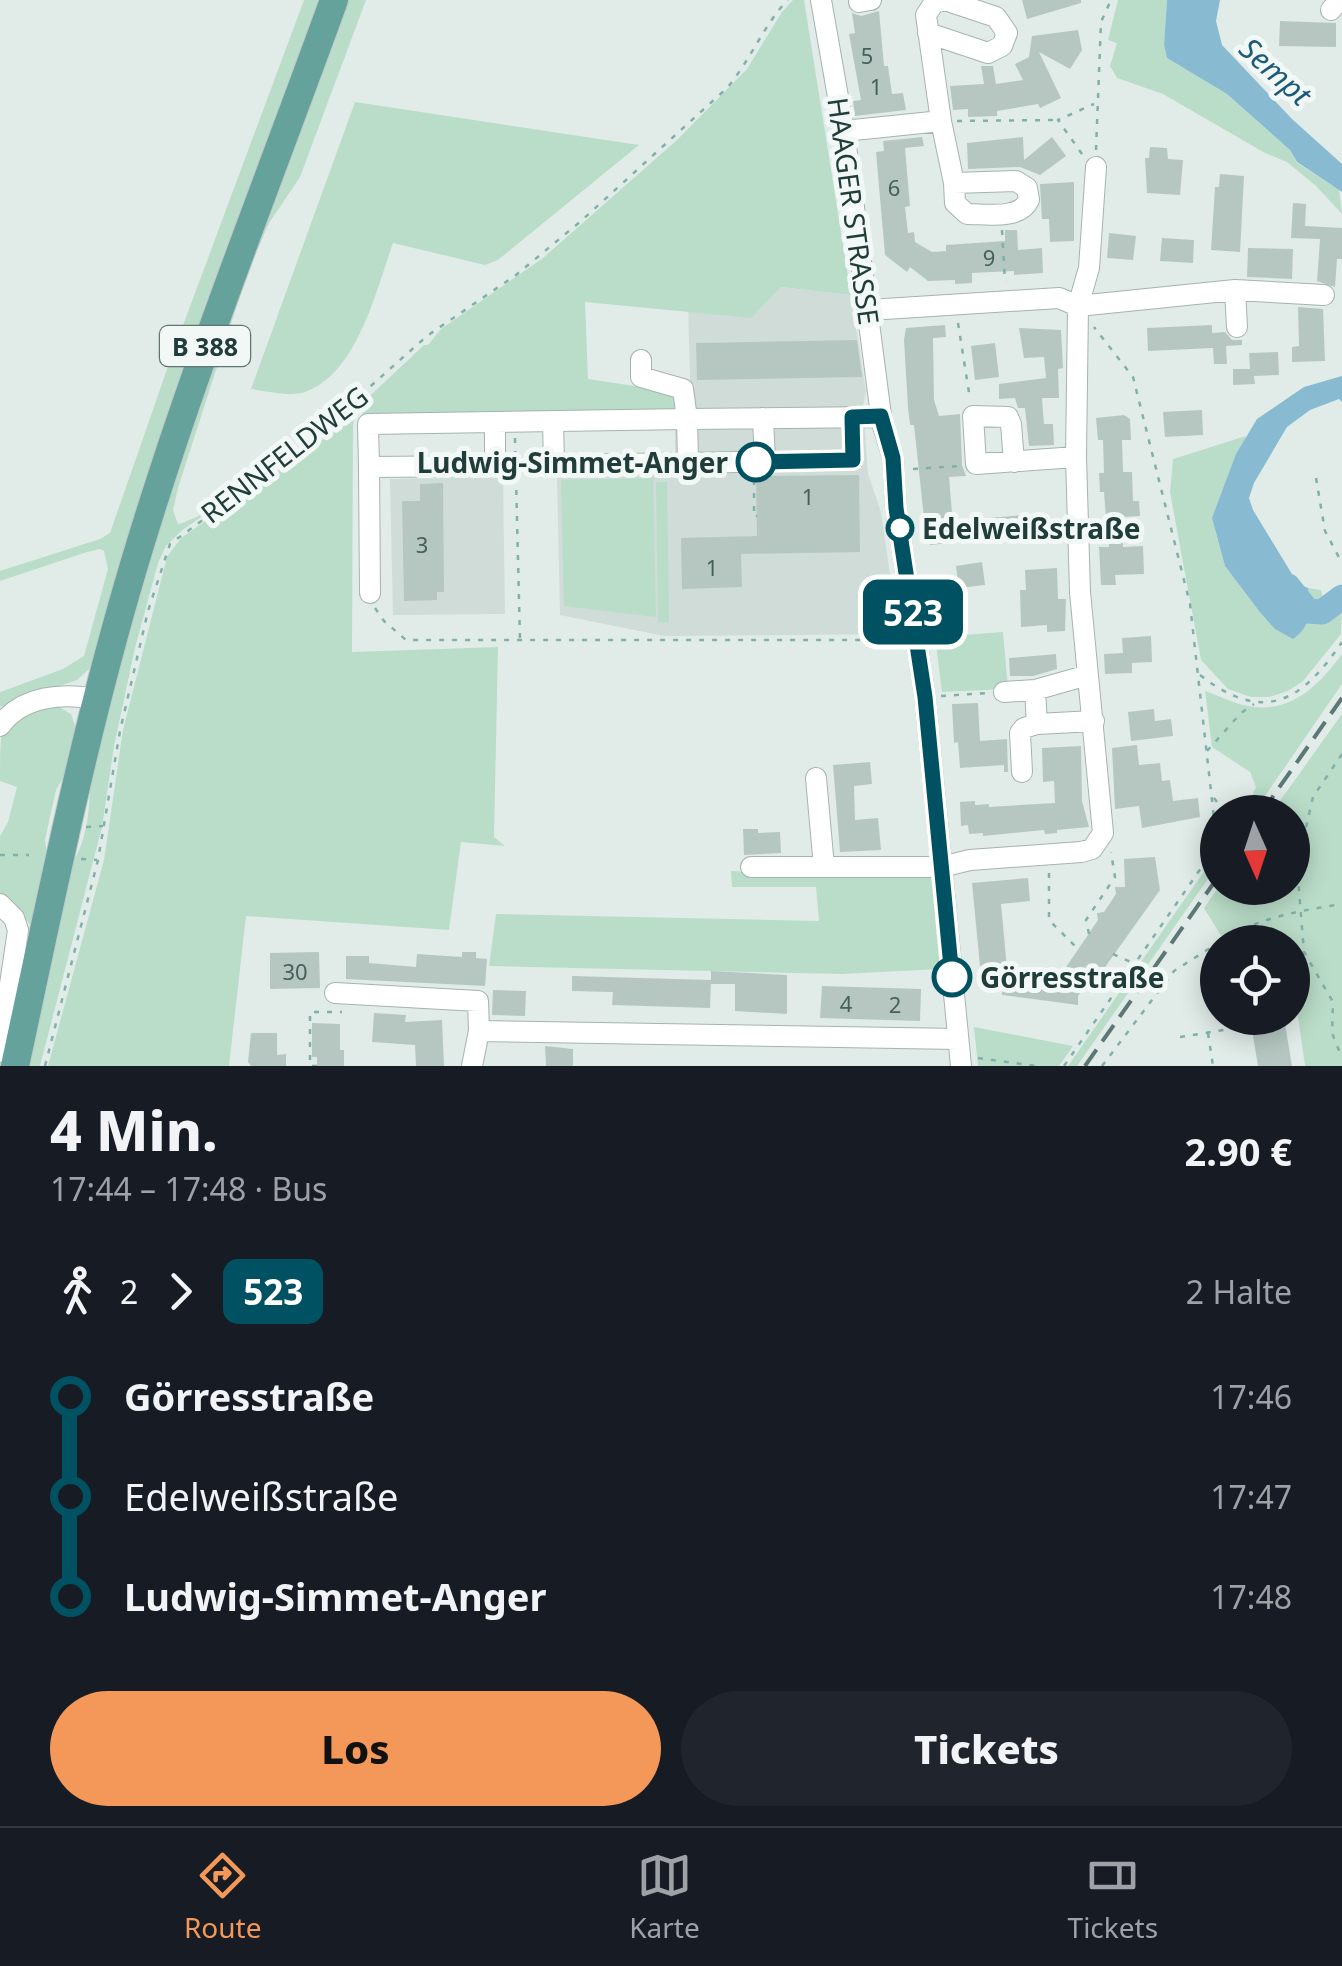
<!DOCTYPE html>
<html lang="de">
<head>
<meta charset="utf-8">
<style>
	body { margin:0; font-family:"Noto Sans",sans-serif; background:#20242c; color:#f1f3f6; height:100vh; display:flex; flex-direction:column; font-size:38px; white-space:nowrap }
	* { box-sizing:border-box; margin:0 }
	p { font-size:32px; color:#9ea1a6 }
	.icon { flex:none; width:55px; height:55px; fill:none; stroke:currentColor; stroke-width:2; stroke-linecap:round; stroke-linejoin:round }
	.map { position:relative; height:1066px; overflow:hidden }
	.panel { display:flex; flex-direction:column; background:#171b24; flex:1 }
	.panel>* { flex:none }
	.badge { padding:0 20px; border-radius:15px; font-size:35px; line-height:65px }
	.needle { width:65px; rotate:177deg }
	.fabs { position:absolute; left:1200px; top:795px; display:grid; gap:20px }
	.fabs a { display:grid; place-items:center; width:110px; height:110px; border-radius:50%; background:#171b24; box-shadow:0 5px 25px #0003; font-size:50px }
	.map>.badge { position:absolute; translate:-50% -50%; box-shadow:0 0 0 5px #fff }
	.legs { display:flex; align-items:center; gap:15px; height:110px; padding:0 50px; font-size:32px }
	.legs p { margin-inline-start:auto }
	.summary { display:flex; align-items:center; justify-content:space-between; height:170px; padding:0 50px }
	h1 { font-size:55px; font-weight:800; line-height:75px }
	.cta { display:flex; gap:20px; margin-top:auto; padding:20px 50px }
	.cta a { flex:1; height:115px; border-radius:60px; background:#f39858; color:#111; font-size:40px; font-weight:800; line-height:115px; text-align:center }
	.cta a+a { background:#20242c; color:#f1f3f6 }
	ul { padding:0 50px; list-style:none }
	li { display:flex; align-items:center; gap:35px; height:100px; font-size:38px }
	li i { display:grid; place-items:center; width:15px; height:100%; margin:0 12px; background:currentColor }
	li i::after { content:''; width:25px; height:25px; margin:-12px; border:8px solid; border-radius:50%; background:#171b24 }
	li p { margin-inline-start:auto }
	li:first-child i { background:linear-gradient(#0000 50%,currentColor 0) }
	li:last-child i { background:linear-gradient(currentColor 50%,#0000 0) }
	.tab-bar { display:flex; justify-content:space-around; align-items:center; height:140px; border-top:2px solid #363941; background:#171b24; font-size:28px; color:#9ea1a6 }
	.tab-bar a { display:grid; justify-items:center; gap:5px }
	.tab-bar .active { color:#f39858 }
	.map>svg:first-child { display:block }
</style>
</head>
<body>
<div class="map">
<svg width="1342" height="1066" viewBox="0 0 1342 1066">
	<rect width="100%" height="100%" fill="#e1ece9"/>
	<!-- built -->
	<path fill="#cfdcd8" d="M 687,267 L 780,287 L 851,295 L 866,392 L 863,406 L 868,474 L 881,512 L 896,616 L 903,625 L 904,634 L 664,636 L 560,615 L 557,476 L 675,472 L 675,415 L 691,414 Z
		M 503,477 L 505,614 L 393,615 L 390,479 Z"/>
	<!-- green -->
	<path fill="#baddc9" d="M 304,0 L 325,0 L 96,663 L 77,680 L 0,707 L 0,692 L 63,669 L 84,656 L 108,569 L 104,551 L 100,549 L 87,552 L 0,581 L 0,571 L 100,539 L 110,533 L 172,355 Z
		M 343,0 L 366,0 L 300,177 L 269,223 L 248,271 L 178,488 L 173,510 L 178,524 C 221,513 301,444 337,414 L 281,461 L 181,531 L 166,546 L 158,563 L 135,648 L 114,746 L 102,827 L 40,1066 L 24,1066 L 71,865 C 88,839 90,808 90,777 L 163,502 Z
		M 793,0 L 804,0 L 851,295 L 781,287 L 751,318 L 585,302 L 588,379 L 674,392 L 675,415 L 368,418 L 357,408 L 424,345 L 428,345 L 441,329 L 543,258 L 677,140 L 747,69 L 782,12 Z
		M 1118,0 L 1167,0 L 1164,45 L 1167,58 L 1227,94 L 1290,150 L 1297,163 L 1339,190 L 1342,214 L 1316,186 L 1287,162 L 1265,153 L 1163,94 L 1117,78 L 1110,66 L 1117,43 L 1108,40 Z
		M 355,102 L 639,145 L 498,260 L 485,265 L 393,243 C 376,291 357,374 305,392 C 291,397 266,391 251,389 Z
		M 350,412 L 355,417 L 353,425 L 352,652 L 498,647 L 494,837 L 505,846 L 461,842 L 449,930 L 246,916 L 229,1066 L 48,1066 L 104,860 L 123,730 L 167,557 L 181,538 L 279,470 Z
		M 1246,436 L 1212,518 L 1225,566 L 1259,611 L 1308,611 L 1308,588 L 1321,590 L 1327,617 L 1338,604 L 1342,606 L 1341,634 L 1303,681 L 1288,691 L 1269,697 L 1251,697 L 1228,689 L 1201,660 L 1170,492 L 1173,459 Z
		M 653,478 L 656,617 L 564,606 L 561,480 Z
		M 656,482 L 667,482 L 669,622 L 658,622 Z
		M 1003,632 L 1008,689 L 942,692 L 935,637 Z
		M 1342,654 L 1342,684 L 1254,812 L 1245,812 L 1256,787 L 1250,772 L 1212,747 L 1205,691 C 1218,695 1230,702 1243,705 C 1288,716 1317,688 1342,654 Z
		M 56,705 L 71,714 L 77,731 L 69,768 L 56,790 L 45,840 L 48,860 L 32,927 L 13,904 L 0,898 L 0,836 L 8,822 L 17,787 L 0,781 C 0,768 0,751 1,739 C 8,718 37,708 56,705 Z
		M 1342,714 L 1342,1066 L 1305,1066 L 1293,982 L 1292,942 L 1225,942 L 1204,908 L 1218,888 L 1292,888 L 1292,812 L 1272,812 Z
		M 1217,853 L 1217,866 L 1077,1066 L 1068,1066 Z
		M 731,871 L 843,875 L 931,873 L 940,969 L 842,974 L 489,966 L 496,914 L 819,921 L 816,887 L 732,887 Z
		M 974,1027 L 1073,1046 L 1059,1066 L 978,1066 Z"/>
	<!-- water -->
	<path fill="#88bad2" d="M 1167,0 L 1220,0 L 1216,21 L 1222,45 L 1292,119 L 1342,164 L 1342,192 L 1297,162 L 1290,150 L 1227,94 L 1167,58 L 1164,45 Z
		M 1342,376 L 1342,402 L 1339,399 L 1310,410 L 1287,427 L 1254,483 L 1249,498 L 1253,510 L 1298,584 L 1308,588 C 1309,611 1313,625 1293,639 L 1275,629 L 1259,611 L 1225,566 L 1212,518 L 1236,454 L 1257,419 L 1304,387 Z"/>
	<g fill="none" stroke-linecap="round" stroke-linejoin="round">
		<!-- river -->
		<path stroke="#88bad2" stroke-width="25" d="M 1288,586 L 1308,611 L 1322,612 L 1342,597"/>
	</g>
	<!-- building -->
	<path fill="#b6c7c2" d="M 1022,0 L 1081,0 L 1081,3 L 1027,19 Z
		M 879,11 L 884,66 L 888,66 L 892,94 L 903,93 L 906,110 L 855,116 L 853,101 L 861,100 L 849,34 L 855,33 L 852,13 L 861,16 Z
		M 1280,21 L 1336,23 L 1336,47 L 1279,46 Z
		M 1078,30 L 1082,50 L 1070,69 L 1039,52 L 1061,98 L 1040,108 L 1038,104 L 997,111 L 997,116 L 968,117 L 968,109 L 953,110 L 950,86 L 984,84 L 981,66 L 993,66 L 996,84 L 1023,80 L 1015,64 L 1029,57 L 1032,36 Z
		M 922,137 L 924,146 L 905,148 L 910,206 L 905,207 L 908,233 L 914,232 L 915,242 L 932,252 L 946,251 L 946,245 L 1005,241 L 1005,230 L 1017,230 L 1018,250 L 1042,248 L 1043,273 L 1014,275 L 1014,271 L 972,273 L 972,283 L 955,284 L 955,280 L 928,281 L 910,267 L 907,272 L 885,255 L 876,152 L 884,151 L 883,141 Z
		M 1023,137 L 1024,160 L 1052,137 L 1066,156 L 1040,175 L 1020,167 L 968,169 L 967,143 Z
		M 1150,147 L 1167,148 L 1168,159 L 1183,160 L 1180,195 L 1147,193 L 1145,158 L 1149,158 Z
		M 1220,174 L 1244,176 L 1240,252 L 1211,250 L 1215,187 L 1219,187 Z
		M 1074,182 L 1074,241 L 1050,242 L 1049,219 L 1042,219 L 1040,184 Z
		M 1293,203 L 1306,204 L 1305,226 L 1342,228 L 1342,259 L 1337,259 L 1335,287 L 1317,281 L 1320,239 L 1291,238 Z
		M 1109,233 L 1136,236 L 1133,260 L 1107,258 Z
		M 1162,238 L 1194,240 L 1193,263 L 1160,261 Z
		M 1248,248 L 1293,249 L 1292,279 L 1247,277 Z
		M 1298,307 L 1323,309 L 1325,361 L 1292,362 L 1292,347 L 1299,346 Z
		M 945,325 L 946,337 L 933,338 L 934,400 L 939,416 L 960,414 L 962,465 L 966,476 L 949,477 L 953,525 L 961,525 L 963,538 L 958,539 L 958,542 L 930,545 L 929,527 L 925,527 L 914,425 L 910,425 L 908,408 L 904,340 L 906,328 Z
		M 1212,325 L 1212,333 L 1225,332 L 1232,340 L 1242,340 L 1242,345 L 1226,346 L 1227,364 L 1214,364 L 1213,348 L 1148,351 L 1147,328 Z
		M 1019,328 L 1061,330 L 1063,368 L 1058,369 L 1059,398 L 1042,398 L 1044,424 L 1053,424 L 1054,445 L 1029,446 L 1025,408 L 1018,408 L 1015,398 L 999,399 L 999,384 L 1046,378 L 1044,357 L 1024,358 Z
		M 857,340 L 862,377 L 697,380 L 696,343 Z
		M 995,343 L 999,377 L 975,380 L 971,346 Z
		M 1278,352 L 1279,375 L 1254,376 L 1255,384 L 1233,385 L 1233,369 L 1250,369 L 1249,353 Z
		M 1202,410 L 1203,435 L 1165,437 L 1163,412 Z
		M 1124,415 L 1130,419 L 1131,440 L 1122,440 L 1123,472 L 1132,472 L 1133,501 L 1139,501 L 1140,516 L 1106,518 L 1104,492 L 1100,492 L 1099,473 L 1104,473 L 1103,440 L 1098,440 L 1096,418 Z
		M 859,475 L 860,552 L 741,554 L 742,587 L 682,589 L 681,538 L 757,536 L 756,476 Z
		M 443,483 L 444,592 L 437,592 L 437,600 L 404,601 L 402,501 L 420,501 L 420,484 Z
		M 1022,515 L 1025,539 L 992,542 L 990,518 Z
		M 1123,540 L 1123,547 L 1143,546 L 1144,574 L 1115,575 L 1116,585 L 1101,585 L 1099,547 L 1109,547 L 1109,541 Z
		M 982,562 L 985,585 L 959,588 L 956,566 Z
		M 1057,568 L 1058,599 L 1066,599 L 1065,631 L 1047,632 L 1047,625 L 1021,627 L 1020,590 L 1026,590 L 1025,570 Z
		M 1151,636 L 1152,662 L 1132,663 L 1132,673 L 1105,674 L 1104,654 L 1123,653 L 1122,638 Z
		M 1056,654 L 1057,669 L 1033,676 L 1010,676 L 1009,658 Z
		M 978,703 L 980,741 L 1007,739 L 1008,772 L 1004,772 L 1004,765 L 960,768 L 958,742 L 954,743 L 952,704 Z
		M 1154,709 L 1155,721 L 1171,719 L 1173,736 L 1131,741 L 1128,712 Z
		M 1137,745 L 1139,765 L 1160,763 L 1162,781 L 1170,780 L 1173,801 L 1198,798 L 1200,817 L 1142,828 L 1139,806 L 1115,809 L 1112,748 Z
		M 1081,746 L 1082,801 L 1089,827 L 1057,830 L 1057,833 L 1045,834 L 1044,830 L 983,836 L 983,833 L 969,834 L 968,825 L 961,826 L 960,802 L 975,801 L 975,805 L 989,804 L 989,807 L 1055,803 L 1054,781 L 1043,782 L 1042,748 Z
		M 870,762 L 872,784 L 854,786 L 855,820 L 878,818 L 881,850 L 840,852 L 833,765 Z
		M 743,829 L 758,829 L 758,833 L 780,832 L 781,853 L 744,855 Z
		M 1155,857 L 1160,890 L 1093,984 L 1089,981 L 1078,996 L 1078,1005 L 1002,995 L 1003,983 L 995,982 L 993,965 L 980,966 L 972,883 L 1028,878 L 1030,901 L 1001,904 L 1007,968 L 1060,976 L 1098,920 L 1097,913 L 1104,912 L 1116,894 L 1115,887 L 1125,887 L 1124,859 Z
		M 319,952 L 320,988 L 270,989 L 270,953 Z
		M 462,952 L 476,952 L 476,958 L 487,959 L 485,986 L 346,979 L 346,956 L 369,956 L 369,963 L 416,967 L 417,954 L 462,957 Z
		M 711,971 L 787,975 L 787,1014 L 735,1011 L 735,984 L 711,984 Z
		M 572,976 L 711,980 L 710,1008 L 612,1005 L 613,992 L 572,991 Z
		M 822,986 L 921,989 L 920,1021 L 820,1018 Z
		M 493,990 L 526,991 L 525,1016 L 492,1015 Z
		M 374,1013 L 406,1015 L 405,1022 L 442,1020 L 444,1066 L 416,1066 L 415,1045 L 372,1042 Z
		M 1250,1018 L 1284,1018 L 1292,1066 L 1258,1066 Z
		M 312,1023 L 340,1024 L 340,1050 L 344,1050 L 344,1066 L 317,1066 L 317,1057 L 312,1057 Z
		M 251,1033 L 277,1033 L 277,1055 L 286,1054 L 286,1066 L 251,1066 L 248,1062 Z
		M 545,1046 L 573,1049 L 573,1066 L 546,1066 Z"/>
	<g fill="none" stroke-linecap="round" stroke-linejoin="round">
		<!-- minor casing -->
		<g stroke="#a4b4b1" stroke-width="22">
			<path id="minor" d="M 821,0 L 844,131 L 882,423 L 893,458 L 896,508 L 925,697 L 961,1066
				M 859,2 L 871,0
				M 1331,10 L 1339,0
				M 941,121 L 954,183 L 1016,181 L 1027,188 L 1029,200 C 1020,220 986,214 967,214 L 955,203 L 954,183
				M 844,131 L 941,121 L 926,15 L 934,3 L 945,0 L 996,17 L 1007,33 L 1002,46 L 988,53 L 928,33
				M 1235,290 L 1237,327
				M 869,310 L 1059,298 L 1078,306 L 1235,290 L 1324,295
				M 852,417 L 853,460 L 688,463 L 687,419 L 881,417
				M 763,418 L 765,462
				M 553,421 L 554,465 L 688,463
				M 495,422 L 495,466 L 369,467 L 368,424 Z
				M 495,422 L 687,419 L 683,389 L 641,377 L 641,360
				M 1014,462 L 1011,424 L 1008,417 L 973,416 L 976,464 L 1076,457
				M 369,467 L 370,593
				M 1088,675 L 1035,690 L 1037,724 L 1094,721
				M 1004,692 L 1035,690
				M 0,726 C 22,695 63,693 97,699
				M 1022,772 L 1020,733 L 1024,728 L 1037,724
				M 816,778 L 824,867
				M 751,867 L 941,867 L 970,860 L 1081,852 L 1092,849 L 1103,833 L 1080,592 L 1076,457 L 1078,306 L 1089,268 L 1096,167
				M 0,904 L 14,918 L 18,930 L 0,1052
				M 335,993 L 478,1001 L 479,1031 L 958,1039
				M 472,1066 L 479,1031"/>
		</g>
		<!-- major casing -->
		<g stroke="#c1c9c8" stroke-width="30">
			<path id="major" d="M 15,1066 C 51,898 85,729 134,565 C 191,373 266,188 334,0"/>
		</g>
		<!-- path -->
		<path stroke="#81b0a9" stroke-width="2.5" stroke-dasharray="5 8" stroke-linecap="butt" d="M 957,121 L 1058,120
			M 1096,150 L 1101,22 L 1111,0
			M 1082,154 L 1058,120 L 1094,104
			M 1002,230 L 1005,282
			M 958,323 L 970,399
			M 515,438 L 520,640
			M 913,469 L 960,466
			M 513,473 L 540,472
			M 1316,478 L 1325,531 L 1342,563
			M 754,480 L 754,517 L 757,516
			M 375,608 L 384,621 L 406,640 L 898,640
			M 1200,675 C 1263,724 1301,703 1342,642
			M 941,696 L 988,693
			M 1207,751 L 1241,713 L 1254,704
			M 1342,754 L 1313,797 L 1297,866 L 1304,952 L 1333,1002 L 1332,1033 L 1342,1058
			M 1214,798 L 1222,809
			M 86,827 L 103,826
			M 0,855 L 29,855
			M 81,859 L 97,860
			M 1049,873 L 1049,920 L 1078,949
			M 1089,934 L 1086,920 L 1115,877 L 1111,852
			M 1219,942 C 1257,918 1298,911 1342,904
			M 1113,954 L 1135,964
			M 1208,1033 L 1213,1066
			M 1180,1037 L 1236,1028 L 1235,1018
			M 978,1058 L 1036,1066
			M 45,1066 L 98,860 L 120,731 L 148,611 L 170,544 L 301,448 L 427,336 L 516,275 L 581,221 L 727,88 C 750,61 766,21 788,0
			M 317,1066 L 310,1066 L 310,1012 L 342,1012
			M 1064,1066 L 1217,845 L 1190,604 L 1133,377 L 1094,327
			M 1102,1066 L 1174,971 L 1218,943"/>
		<!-- minor -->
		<use href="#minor" stroke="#fff" stroke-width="20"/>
		<!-- major -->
		<use href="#major" stroke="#65a29c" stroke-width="28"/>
		<!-- rail -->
		<path stroke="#5c7875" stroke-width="4" stroke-dasharray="20 10" stroke-linecap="butt" d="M 1262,812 L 1342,698
			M 1085,1066 L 1218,877"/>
	</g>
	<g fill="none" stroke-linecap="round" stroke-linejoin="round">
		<!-- line-1 casing -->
		<g stroke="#fff" stroke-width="22">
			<path id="line-1" d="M 756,462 L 853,460 L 852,417 L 881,416 L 893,458 L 896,508 L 925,697 L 952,977"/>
		</g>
		<!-- line-1 -->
		<use href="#line-1" stroke="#005262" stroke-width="15"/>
	</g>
	<!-- markers -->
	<g fill="#fff" stroke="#005262" stroke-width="5">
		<circle cx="756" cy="462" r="18"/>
		<circle cx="900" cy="528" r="12"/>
		<circle cx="952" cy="977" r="18"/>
	</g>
	<g text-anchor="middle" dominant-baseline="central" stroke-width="10" stroke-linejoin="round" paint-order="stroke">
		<!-- number labels -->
		<g font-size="22" fill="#46605c">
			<text x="867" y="55">5</text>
			<text x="876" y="86">1</text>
			<text x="894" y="187">6</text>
			<text x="989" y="257">9</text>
			<text x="808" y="496">1</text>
			<text x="422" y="544">3</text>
			<text x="712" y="567">1</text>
			<text x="295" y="971">30</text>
			<text x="846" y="1003">4</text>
			<text x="895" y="1004">2</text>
		</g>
		<!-- shield labels -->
		<rect fill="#f2f8f6" stroke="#607572" stroke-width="2.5" x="160" y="326" width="90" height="40" rx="8"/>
		<g font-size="25" font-weight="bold" fill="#213d3a">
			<text x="205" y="346">B 388</text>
		</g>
		<!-- street labels -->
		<g font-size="28" fill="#213d3a" stroke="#f2f8f6">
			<text transform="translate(854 211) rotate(82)">HAAGER STRASSE</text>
			<text transform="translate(284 454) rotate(-38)">RENNFELDWEG</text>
		</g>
		<!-- stop labels -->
		<g font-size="28" font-weight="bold" fill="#213d3a" stroke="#f2f8f6" text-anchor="start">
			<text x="728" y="462" text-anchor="end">Ludwig-Simmet-Anger</text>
			<text x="922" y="528">Edelweißstraße</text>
			<text x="980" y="977">Görresstraße</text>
		</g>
		<!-- water labels -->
		<g font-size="30" font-style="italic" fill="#1b5a79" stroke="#f2f8f6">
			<text transform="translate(1276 71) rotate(42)">Sempt</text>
		</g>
	</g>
</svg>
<div class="fabs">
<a><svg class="needle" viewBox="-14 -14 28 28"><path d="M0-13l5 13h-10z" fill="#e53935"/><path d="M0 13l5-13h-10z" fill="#9ea1a6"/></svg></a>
<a><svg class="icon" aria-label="locate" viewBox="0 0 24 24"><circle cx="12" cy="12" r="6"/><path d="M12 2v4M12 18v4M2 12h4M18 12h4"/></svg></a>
</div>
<b class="badge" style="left:913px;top:612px;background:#005262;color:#fff">523</b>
</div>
<section class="panel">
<div class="summary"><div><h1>4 Min.</h1><p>17:44 – 17:48 · Bus</p></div><b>2.90 €</b></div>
<div class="legs"><svg class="icon" aria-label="walk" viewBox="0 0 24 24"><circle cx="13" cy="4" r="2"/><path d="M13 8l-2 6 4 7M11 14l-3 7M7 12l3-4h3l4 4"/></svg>2<svg class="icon" aria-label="forward" viewBox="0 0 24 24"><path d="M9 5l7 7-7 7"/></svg><b class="badge" style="background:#005262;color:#fff">523</b><p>2 Halte</p></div>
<ul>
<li><i style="color:#005262"></i><b>Görresstraße</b><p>17:46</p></li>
<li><i style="color:#005262"></i><span>Edelweißstraße</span><p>17:47</p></li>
<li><i style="color:#005262"></i><b>Ludwig-Simmet-Anger</b><p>17:48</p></li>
</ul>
<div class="cta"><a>Los</a><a>Tickets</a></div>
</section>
<nav class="tab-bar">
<a class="active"><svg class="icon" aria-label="directions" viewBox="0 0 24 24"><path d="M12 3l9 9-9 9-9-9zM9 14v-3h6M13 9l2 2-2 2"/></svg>Route</a>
<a><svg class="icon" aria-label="map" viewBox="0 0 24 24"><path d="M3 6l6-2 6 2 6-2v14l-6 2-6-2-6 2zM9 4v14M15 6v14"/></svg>Karte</a>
<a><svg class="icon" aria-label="tickets" viewBox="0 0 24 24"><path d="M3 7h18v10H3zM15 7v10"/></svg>Tickets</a>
</nav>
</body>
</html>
